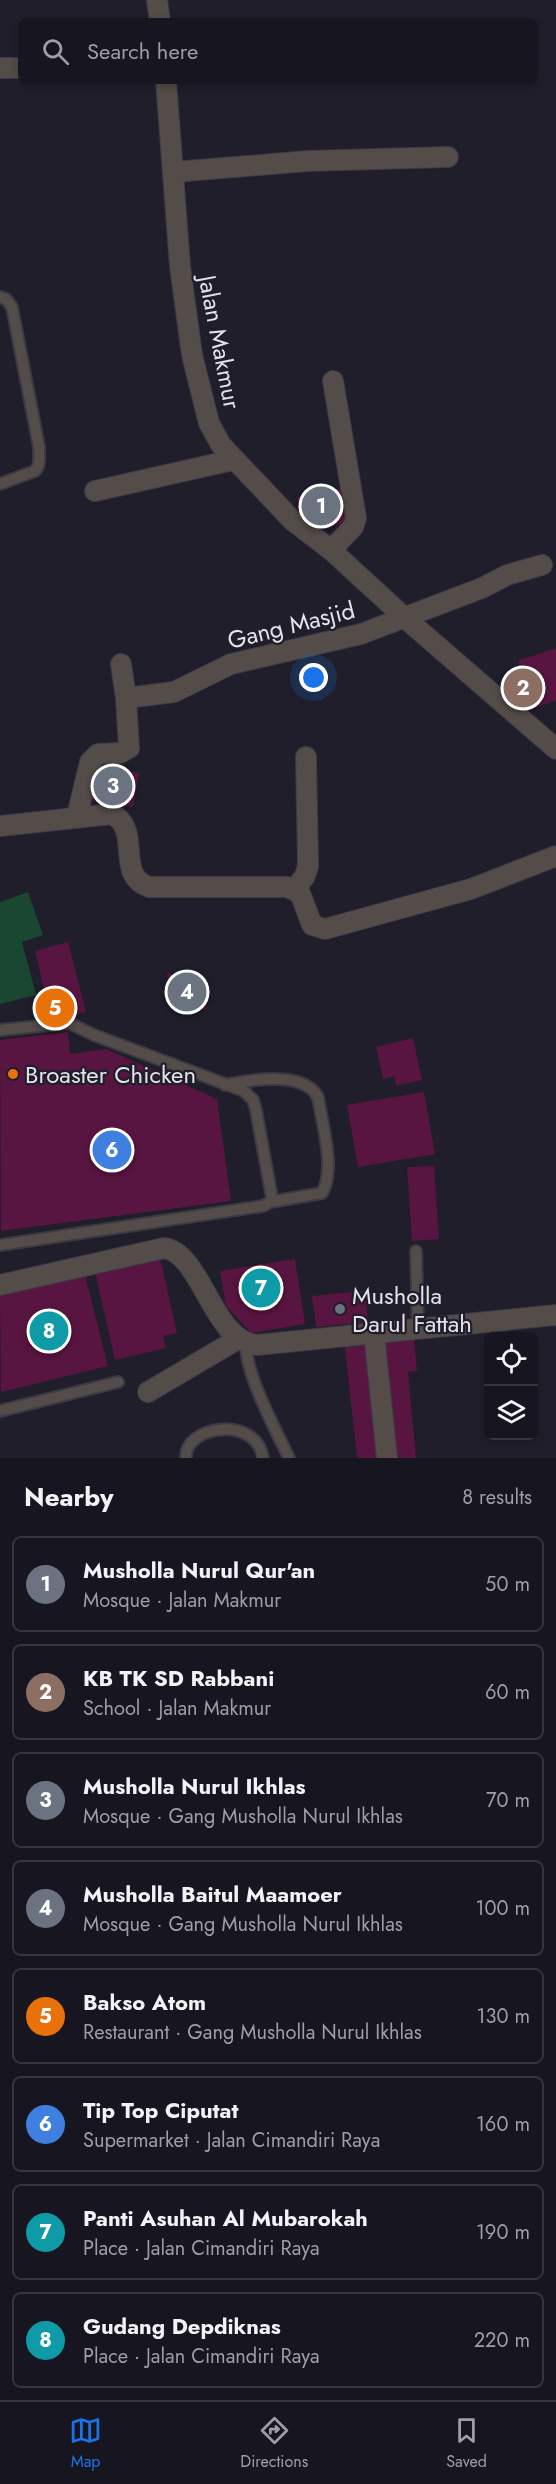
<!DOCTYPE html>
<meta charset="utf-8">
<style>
:root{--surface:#171620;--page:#24232d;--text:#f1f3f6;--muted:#9e9fa5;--line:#36353e;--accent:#1a73e8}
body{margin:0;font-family:Jost,sans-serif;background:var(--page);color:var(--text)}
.controls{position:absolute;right:18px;bottom:18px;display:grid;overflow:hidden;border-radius:9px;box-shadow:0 3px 9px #0003}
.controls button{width:54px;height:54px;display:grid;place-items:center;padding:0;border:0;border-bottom:2px solid var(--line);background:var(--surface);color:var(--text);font:30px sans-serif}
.you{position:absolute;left:314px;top:678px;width:21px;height:21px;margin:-15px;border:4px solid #fff;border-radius:50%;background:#1a73e8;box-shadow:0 0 0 9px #1a73e833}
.badge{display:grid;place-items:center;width:39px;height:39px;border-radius:50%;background:var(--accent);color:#fff;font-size:20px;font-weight:700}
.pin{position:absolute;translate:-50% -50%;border:3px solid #fff;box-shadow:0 2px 6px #0006}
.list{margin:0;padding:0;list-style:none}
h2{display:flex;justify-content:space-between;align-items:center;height:78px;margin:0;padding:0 24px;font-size:26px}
h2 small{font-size:20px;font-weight:400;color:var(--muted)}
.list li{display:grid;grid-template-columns:39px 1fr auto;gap:18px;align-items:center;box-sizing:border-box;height:96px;margin:0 12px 12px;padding:0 12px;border:2px solid var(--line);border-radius:9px}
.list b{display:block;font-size:22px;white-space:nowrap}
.list p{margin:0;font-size:20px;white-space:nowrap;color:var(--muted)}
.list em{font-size:20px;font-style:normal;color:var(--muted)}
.icon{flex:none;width:33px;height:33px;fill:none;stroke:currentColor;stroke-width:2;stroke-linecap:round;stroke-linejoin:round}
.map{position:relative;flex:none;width:556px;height:1458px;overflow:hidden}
.search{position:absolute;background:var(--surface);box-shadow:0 3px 9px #0003;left:18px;right:18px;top:18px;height:66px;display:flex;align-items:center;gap:15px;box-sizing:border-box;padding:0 21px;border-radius:9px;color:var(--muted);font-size:22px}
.sheet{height:942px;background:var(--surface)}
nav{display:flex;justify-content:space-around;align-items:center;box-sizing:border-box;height:84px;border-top:2px solid var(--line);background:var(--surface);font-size:16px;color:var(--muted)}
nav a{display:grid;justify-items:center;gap:3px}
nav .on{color:var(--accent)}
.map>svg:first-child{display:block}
</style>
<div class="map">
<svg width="556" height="1458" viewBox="0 0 556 1458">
<rect width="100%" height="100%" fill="#1f1e2a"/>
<path fill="#194732" d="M28,892L43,935L22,942L36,995L0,1004V902Z"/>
<g fill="#591541">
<path d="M341,488L347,523L316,529L300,515L297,497Z"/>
<path d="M556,648V700L535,708L518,661Z"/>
<path d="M92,766L139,773L133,807L86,800Z"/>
<path d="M68,942L86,1012L68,1016L66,1009L50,1013L35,951Z"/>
<path d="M167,973L203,982L207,1010L171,1002Z"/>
<path d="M68,1032L70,1054L106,1049L217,1099L231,1201L1,1231L0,1040Z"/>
<path d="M413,1038L422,1080L396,1086L394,1076L383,1079L376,1047Z"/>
<path d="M424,1092L435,1154L358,1167L347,1105Z"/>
<path d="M434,1166L439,1239L412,1241L407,1167Z"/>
<path d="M159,1253L177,1333L163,1336L166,1348L115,1360L94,1267Z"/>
<path d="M295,1259L305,1324L251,1333L226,1306L220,1271Z"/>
<path d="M85,1275L108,1366L1,1392L0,1296Z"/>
<path d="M365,1291L368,1322L316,1327L312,1296Z"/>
<path d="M414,1340L417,1371L408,1372L416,1458H393L381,1343Z"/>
<path d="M368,1345L382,1458H357L345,1347Z"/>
</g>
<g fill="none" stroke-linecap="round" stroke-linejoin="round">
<g stroke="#3b3a45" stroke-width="14">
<g id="service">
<path d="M0,297L6,299L12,307L39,447C39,456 41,465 35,471L0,484"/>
<path d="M0,1030L69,1023L94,1035L244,1091L253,1100L256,1110L272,1198L270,1202"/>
<path d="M0,1245L263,1206L270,1202L322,1193C336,1169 322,1124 318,1097C303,1070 250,1080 225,1085"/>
<path d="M416,1251L418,1328"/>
<path d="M246,1344C246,1376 275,1428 289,1458"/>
<path d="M0,1411L118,1382"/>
<path d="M186,1458C184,1425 257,1415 263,1458"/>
</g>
</g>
<g stroke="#3b3a45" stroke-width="22">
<g id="minor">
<path d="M157,0L160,21"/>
<path d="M0,68H21"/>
<path d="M166,81L180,266L192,355L209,423L221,445L292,520L331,550L405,618L556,749"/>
<path d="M174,172L308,161L448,157"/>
<path d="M95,491L233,460"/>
<path d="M331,550L353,527L356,518L333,381"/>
<path d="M121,664L126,698"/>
<path d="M77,816L90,762L98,754L120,753L129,748L126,698L174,692L231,664L361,634L482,588L507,575L542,565"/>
<path d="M0,826L112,814C143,830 114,875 149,887H287L300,893L312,925L325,929L471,889L556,856"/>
<path d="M295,889L305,876L308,866L306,757"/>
<path d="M0,1285L164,1248C202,1253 212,1341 257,1345L556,1315"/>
<path d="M374,1333L387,1458"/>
<path d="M148,1392L238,1339"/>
</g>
</g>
<use href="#service" stroke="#534c49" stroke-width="10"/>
<use href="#minor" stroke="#534c49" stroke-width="20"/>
</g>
<circle fill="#e8710a" stroke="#1f1e2a" stroke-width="2" cx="13" cy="1074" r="6"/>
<circle fill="#6b7280" stroke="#1f1e2a" stroke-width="2" cx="340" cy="1309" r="6"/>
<g text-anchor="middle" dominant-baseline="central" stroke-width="4.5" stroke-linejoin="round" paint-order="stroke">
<g font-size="24" fill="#e4e3ec" stroke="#1f1e2a">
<text transform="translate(220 342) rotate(79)">Jalan Makmur</text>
<text transform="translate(291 625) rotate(-14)">Gang Masjid</text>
</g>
<g font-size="24" fill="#e4e3ec" stroke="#1f1e2a" text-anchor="start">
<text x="25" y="1074">Broaster Chicken</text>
<text x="352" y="1295">Musholla<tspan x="352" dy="28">Darul Fattah</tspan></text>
</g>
</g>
</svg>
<div class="controls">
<button><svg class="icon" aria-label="locate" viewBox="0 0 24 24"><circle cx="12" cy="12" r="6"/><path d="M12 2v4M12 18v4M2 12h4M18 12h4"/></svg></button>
<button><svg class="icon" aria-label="layers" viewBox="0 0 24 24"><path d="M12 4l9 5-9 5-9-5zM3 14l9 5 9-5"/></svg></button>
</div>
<div class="you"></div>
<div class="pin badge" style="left:321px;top:506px;background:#6b7280">1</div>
<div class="pin badge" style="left:523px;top:688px;background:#8d6e63">2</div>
<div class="pin badge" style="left:113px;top:786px;background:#6b7280">3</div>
<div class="pin badge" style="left:187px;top:992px;background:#6b7280">4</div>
<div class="pin badge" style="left:55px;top:1008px;background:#e8710a">5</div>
<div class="pin badge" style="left:112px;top:1150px;background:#3f7fe0">6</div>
<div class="pin badge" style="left:261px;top:1288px;background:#0f9aa8">7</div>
<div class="pin badge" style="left:49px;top:1331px;background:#0f9aa8">8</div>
<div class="search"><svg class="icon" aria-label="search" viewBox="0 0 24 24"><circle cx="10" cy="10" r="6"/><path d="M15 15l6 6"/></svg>Search here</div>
</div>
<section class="sheet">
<h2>Nearby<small>8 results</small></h2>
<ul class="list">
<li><span class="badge" style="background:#6b7280">1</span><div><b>Musholla Nurul Qur'an</b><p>Mosque · Jalan Makmur</p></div><em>50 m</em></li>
<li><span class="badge" style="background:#8d6e63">2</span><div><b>KB TK SD Rabbani</b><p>School · Jalan Makmur</p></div><em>60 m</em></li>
<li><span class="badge" style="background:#6b7280">3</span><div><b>Musholla Nurul Ikhlas</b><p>Mosque · Gang Musholla Nurul Ikhlas</p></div><em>70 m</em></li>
<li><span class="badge" style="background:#6b7280">4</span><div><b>Musholla Baitul Maamoer</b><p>Mosque · Gang Musholla Nurul Ikhlas</p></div><em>100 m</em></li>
<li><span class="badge" style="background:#e8710a">5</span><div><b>Bakso Atom</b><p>Restaurant · Gang Musholla Nurul Ikhlas</p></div><em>130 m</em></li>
<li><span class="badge" style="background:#3f7fe0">6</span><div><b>Tip Top Ciputat</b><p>Supermarket · Jalan Cimandiri Raya</p></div><em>160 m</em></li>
<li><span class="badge" style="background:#0f9aa8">7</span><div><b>Panti Asuhan Al Mubarokah</b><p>Place · Jalan Cimandiri Raya</p></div><em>190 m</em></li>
<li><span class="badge" style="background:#0f9aa8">8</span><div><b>Gudang Depdiknas</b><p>Place · Jalan Cimandiri Raya</p></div><em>220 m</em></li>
</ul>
</section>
<nav>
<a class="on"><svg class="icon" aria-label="map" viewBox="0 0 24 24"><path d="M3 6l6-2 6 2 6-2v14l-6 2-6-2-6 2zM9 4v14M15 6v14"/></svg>Map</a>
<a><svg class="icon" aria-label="directions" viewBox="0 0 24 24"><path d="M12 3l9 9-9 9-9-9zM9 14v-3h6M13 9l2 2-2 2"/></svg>Directions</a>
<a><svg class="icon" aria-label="saved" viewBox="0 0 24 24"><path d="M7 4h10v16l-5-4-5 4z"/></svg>Saved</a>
</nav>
